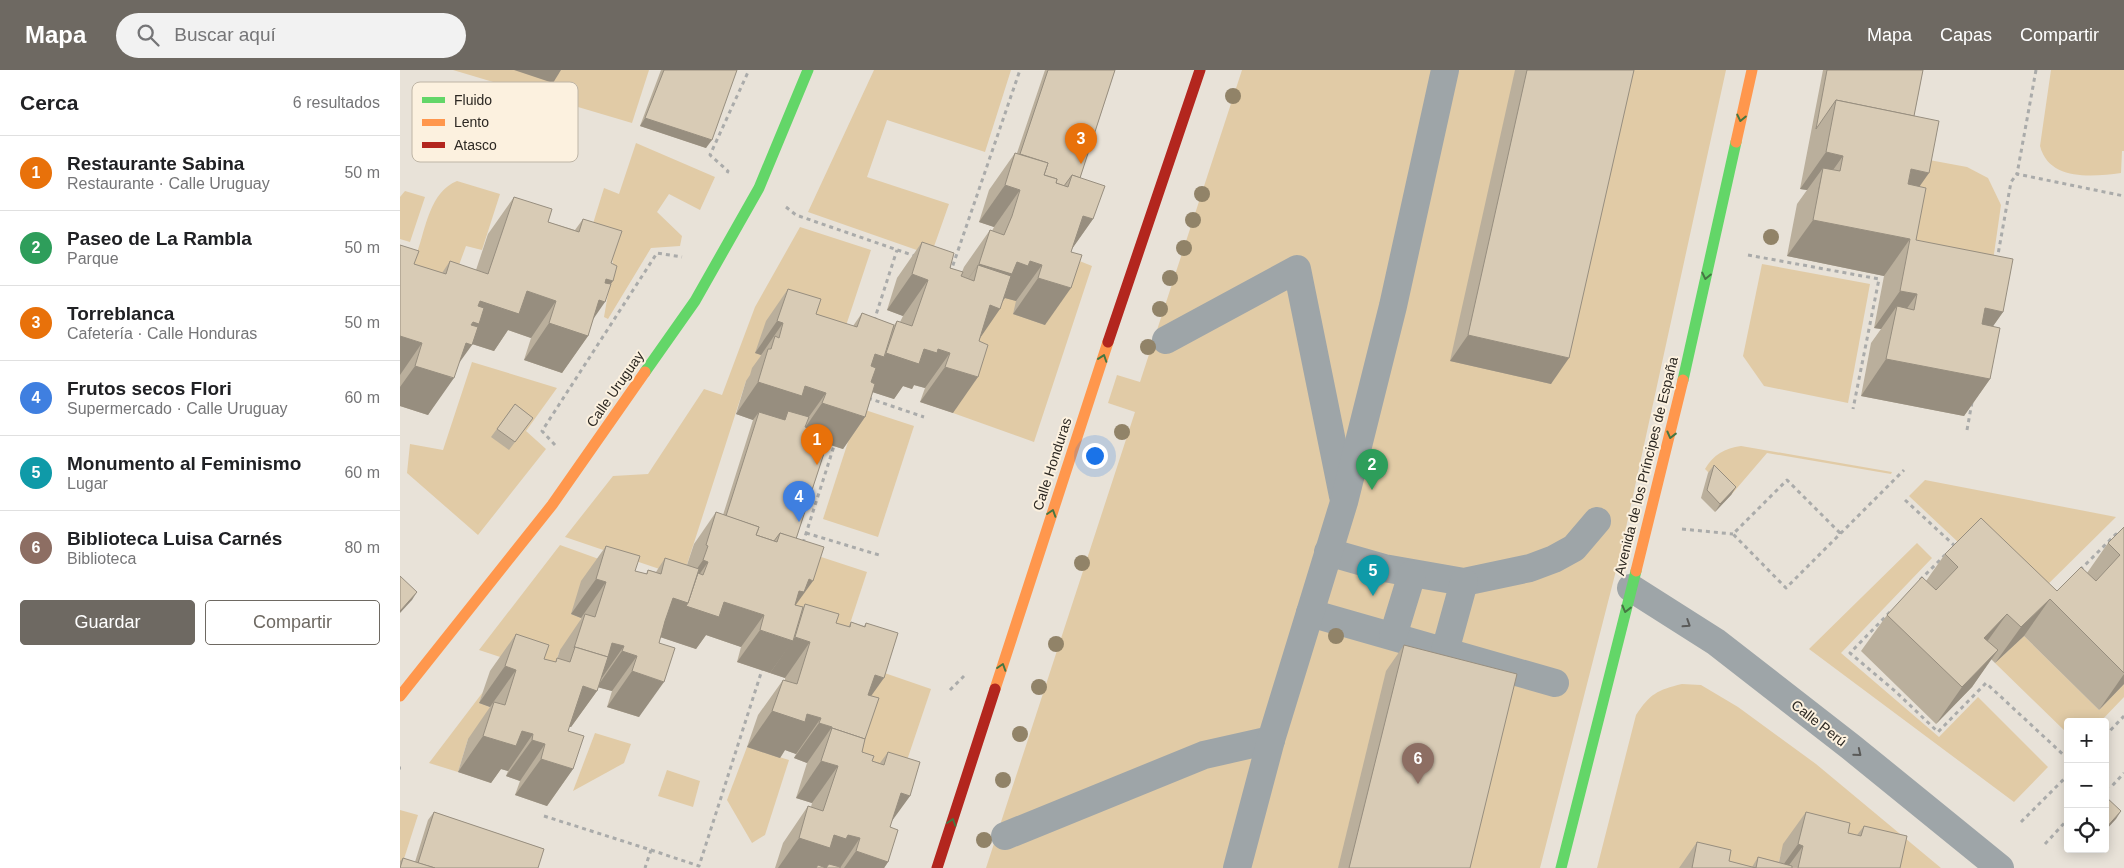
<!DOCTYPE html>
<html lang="es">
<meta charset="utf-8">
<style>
:root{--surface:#fff;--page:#f2f2f2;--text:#202124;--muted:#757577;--line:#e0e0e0;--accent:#6e6962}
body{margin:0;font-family:Arial,sans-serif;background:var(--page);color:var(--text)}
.controls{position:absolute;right:15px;bottom:15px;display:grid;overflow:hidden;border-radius:5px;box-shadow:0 2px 12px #0003}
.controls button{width:45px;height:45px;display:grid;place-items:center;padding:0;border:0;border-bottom:1px solid var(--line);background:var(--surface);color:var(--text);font:25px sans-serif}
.you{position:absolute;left:694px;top:385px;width:18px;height:18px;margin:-12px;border:4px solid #fff;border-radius:50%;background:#1a73e8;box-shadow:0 0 0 8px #1a73e833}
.badge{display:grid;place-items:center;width:32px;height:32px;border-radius:50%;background:var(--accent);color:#fff;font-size:16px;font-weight:700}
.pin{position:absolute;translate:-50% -41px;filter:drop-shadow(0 1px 2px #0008)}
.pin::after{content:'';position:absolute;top:26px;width:18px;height:15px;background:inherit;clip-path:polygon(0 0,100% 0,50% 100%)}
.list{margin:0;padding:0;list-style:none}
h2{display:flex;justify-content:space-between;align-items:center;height:65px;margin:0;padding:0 20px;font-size:21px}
h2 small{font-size:16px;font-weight:400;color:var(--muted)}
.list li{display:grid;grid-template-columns:32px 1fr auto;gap:15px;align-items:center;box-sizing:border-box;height:75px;padding:0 20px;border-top:1px solid var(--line)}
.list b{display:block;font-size:19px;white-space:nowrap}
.list p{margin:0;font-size:16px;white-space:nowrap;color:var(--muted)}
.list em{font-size:16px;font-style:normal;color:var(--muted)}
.actions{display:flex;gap:10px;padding:15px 20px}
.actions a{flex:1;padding:11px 0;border:1px solid var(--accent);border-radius:5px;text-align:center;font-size:18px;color:var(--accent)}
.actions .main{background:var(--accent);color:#fff}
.icon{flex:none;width:28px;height:28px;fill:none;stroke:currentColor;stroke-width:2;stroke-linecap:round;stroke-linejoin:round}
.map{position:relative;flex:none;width:1724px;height:798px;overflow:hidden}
header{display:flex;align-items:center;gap:30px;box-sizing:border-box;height:70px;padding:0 25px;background:var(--accent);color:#fff}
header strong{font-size:24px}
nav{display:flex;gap:28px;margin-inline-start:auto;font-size:18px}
.search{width:350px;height:45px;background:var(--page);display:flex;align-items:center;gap:12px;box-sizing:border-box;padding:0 18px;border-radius:28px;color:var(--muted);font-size:19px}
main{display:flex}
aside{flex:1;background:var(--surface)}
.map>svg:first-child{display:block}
</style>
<header>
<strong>Mapa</strong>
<div class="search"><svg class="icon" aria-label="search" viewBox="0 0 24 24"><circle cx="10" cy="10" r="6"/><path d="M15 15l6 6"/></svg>Buscar aquí</div>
<nav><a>Mapa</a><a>Capas</a><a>Compartir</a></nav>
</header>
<main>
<aside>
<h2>Cerca<small>6 resultados</small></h2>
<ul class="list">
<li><span class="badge" style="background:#e8710a">1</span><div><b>Restaurante Sabina</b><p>Restaurante · Calle Uruguay</p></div><em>50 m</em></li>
<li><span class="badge" style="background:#2e9e5b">2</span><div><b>Paseo de La Rambla</b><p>Parque</p></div><em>50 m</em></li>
<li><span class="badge" style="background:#e8710a">3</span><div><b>Torreblanca</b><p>Cafetería · Calle Honduras</p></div><em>50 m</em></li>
<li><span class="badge" style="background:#3f7fe0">4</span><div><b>Frutos secos Flori</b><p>Supermercado · Calle Uruguay</p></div><em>60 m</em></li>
<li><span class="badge" style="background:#0f9aa8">5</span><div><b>Monumento al Feminismo</b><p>Lugar</p></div><em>60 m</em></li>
<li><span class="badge" style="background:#8d6e63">6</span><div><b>Biblioteca Luisa Carnés</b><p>Biblioteca</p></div><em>80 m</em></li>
</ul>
<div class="actions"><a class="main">Guardar</a><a>Compartir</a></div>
</aside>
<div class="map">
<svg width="1724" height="798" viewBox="0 0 1724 798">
<rect width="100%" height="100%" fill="#e8e2d8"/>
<g fill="#e1cba6">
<path d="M53,0H249L232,53Z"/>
<path d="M474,0H611L585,82L487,50L467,107L549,134L531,185L408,142Z"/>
<path d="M842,0H1326L1220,485L1140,798H586L735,342L708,333L717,305L740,312Z"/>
<path d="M1651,0H1724V81H1722L1721,103C1692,107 1649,111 1640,76Z"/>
<path d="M236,73L315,107L300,140L269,124L257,142L282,166L280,176L251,178L208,249L204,247L213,195L212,188L187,173L204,118L219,124Z"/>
<path d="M1513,87L1567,97L1588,108L1601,135L1588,226L1490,207Z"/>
<path d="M57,111L100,124L82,180L66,176L59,195L28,224L0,178L17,183C26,157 30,122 57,111Z"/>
<path d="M5,121L25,127L10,172L0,169V127Z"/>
<path d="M400,157L471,180L435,289L361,285L356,300L348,311H346L283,507L165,467L213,406L248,404L304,319L322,325L355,237Z"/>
<path d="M667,186L692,196L634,372L553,343L563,311L554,307L604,228Z"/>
<path d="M1362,194L1470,214L1448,333L1364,316L1343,286Z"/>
<path d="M72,292L157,318L126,361L146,379L78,465L7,403L10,374L43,380Z"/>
<path d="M459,338L514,356L478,467L423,449Z"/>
<path d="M1341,376L1492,402L1491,404L1367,383L1331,425L1305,399C1313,385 1325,378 1341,376Z"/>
<path d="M1525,410L1716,447L1626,536L1509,426Z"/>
<path d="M1517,473L1532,488L1441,583L1539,667L1578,627L1648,697L1614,732L1409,579Z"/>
<path d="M160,475L279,518L171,544L181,548L170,583L160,580L152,604L79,580Z"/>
<path d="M409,483L467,502L443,575L386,557Z"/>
<path d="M1624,566L1699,640L1724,614V627L1700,652H1668V664L1595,593Z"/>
<path d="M473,599L531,619L494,729L440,706Z"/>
<path d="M1282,614L1301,615L1338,637L1416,694L1541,798H1483L1384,774L1377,798H1197L1236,645C1250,624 1257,620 1282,614Z"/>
<path d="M83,622L79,633L90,637L79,672L68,669L58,702L29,693Z"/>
<path d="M195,663L231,674L224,693L173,721Z"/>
<path d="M347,677L389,690L365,765L352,773L327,730Z"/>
<path d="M267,700L300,711L293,737L258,726Z"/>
<path d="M0,740L18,745L2,795L0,794Z"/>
</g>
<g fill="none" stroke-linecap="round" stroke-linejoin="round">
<g stroke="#aaabaa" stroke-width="3" stroke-dasharray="4 4" stroke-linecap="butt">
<path d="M1636,0L1617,104L1724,126"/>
<path d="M327,103L328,101L310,85L349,0"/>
<path d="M386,137L396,145L515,186"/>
<path d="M1348,185L1479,209L1453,339"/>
<path d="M1597,190L1611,112L1617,104"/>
<path d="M547,196L552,198L620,0"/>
<path d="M474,251L497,180"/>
<path d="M468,328L524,347"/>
<path d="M1567,360L1572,332"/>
<path d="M155,375L142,361L257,183L282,187"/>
<path d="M1505,430L1556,477"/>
<path d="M1282,459L1333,464"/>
<path d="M406,463L479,485"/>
<path d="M1440,463L1387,410L1333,464L1386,518L1504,400"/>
<path d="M403,473L434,376"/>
<path d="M1680,500L1716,464L1724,472"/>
<path d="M1520,510L1546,484"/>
<path d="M1490,542L1450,583L1495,621L1538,662L1586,613L1668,689"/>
<path d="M550,620L564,606"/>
<path d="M1705,666L1724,646"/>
<path d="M0,698H1"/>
<path d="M1705,717L1712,716L1724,703"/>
<path d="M144,746L251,780L245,798"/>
<path d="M1621,752L1668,705"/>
<path d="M1645,774L1668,749"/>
<path d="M251,780L299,796L362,600"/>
</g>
<g stroke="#9ea5a8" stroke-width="28">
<path d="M766,270L897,199L943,426"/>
<path d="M928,482L984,498L1064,512L1130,498L1154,489L1174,478L1197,451"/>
<path d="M1231,518L1316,572L1451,677L1600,798"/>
<path d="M910,543L1155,613"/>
<path d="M993,566L1012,504"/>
<path d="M1045,581L1064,512"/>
<path d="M605,766L804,685L871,670"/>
<path d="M837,798L871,670L944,432L993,236L1045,0"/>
</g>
<g stroke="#63d668" stroke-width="11">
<path d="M245,302L295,231L359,118L408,0"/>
<path d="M1283,310L1336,72"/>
<path d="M1161,798L1236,501"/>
</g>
<g stroke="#ff974d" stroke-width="11">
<path d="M1336,72L1352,0"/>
<path d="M1236,501L1283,310"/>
<path d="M595,619L708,272"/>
<path d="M0,626L152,435L245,302"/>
</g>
<g stroke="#b3261e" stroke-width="11">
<path d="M708,272L800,0"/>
<path d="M537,798L595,619"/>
</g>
</g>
<g fill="#918368">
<circle cx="833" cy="26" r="8"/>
<circle cx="802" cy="124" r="8"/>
<circle cx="793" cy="150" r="8"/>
<circle cx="1371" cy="167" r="8"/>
<circle cx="784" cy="178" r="8"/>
<circle cx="770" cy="208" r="8"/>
<circle cx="760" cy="239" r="8"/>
<circle cx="748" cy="277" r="8"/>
<circle cx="722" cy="362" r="8"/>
<circle cx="682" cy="493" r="8"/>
<circle cx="936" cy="566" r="8"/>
<circle cx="656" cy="574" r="8"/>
<circle cx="639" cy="617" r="8"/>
<circle cx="620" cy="664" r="8"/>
<circle cx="603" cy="710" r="8"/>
<circle cx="584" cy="770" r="8"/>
</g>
<g fill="#baaf9c">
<path d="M261,0H337L306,78L240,56Z"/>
<path d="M645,0H715L680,108L693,149L671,180L645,255L613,244L616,231L605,228L579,269L553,343L520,332L525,318L514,315L512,319L503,316L494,329L473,322L465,347L443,379L427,374L396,469V535L403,537L405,534L436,553L448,557L451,552L464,556L466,553L471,626L465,669L462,682L472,691L480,693L488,682L510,726L491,751L490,757L488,792L484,798H375L383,773L408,736L411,737L412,733L396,728L407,693L394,688L396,684L385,680L380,688L347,677L358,645L383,610H385V608L337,592L341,577L306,565L296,579L260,567L239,647L207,637L212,621L198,617L197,621L171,657H169L168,661L173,699L147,736L115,725L120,711L106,706L108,701L101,699L91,713L58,702L68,669L90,637L79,633L90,601L116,564L144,589L155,592L157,589L160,580L181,549V548L171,544L181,511L206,476L235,501L246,504L248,500L256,502L265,488L287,495L294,474L316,442L323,445L353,350L336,344L346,311L350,305L352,298L360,287L361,285L355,283L366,251L388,219L416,244L453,256L462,243L494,255L497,251L500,252L503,246L487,240L497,208L522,172L550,198L562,202L564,197L590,160L592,161L594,157L579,152L589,120L615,83H617Z"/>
<path d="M1115,0H1234L1151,314L1050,291Z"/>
<path d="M1423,0H1523L1514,46L1519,117L1516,170L1603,242L1593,256L1590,309L1564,346L1461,326L1471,273L1481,259L1474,258L1484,206L1387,186L1397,134L1407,120L1400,119Z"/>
<path d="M114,127L148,152L175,160L183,149L211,193L210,214L193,249L188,266L162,303L124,290L131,268L108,260L94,281L72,274L59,292L28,345L0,336V175L14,194L42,203L50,191L76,200L88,164Z"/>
<path d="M115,334L133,348L109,380L91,367Z"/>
<path d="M1314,395L1336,417L1331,425L1315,442L1301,428L1308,403Z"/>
<path d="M1724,457V614L1699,640L1624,566L1595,593L1591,589L1572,617L1536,654L1461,581L1487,545L1526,511L1545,484L1657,521L1687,503L1708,473Z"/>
<path d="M1004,575L1070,798H938L986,601Z"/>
<path d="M34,742L144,779L0,798V791L3,788L15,792L28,750Z"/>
<path d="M1406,742L1448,763L1457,765L1464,756L1500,798H1279L1297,772L1329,791L1352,797L1358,787L1379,792L1383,774Z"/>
</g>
<g fill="#978e7f">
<path d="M114,0H161L153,13Z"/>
<path d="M245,48L312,70L306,78L240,56Z"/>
<path d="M1426,82L1443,86L1418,121L1423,98L1407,120L1400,119Z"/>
<path d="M1511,99L1529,103L1503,140Z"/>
<path d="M605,115L620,120L594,157L579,152Z"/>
<path d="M683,146L693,149L667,186Z"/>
<path d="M1413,150L1510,169L1484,206L1387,186Z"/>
<path d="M630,191L642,195L616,231L605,228L602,232L600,239L576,274L574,211L578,195L553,230L579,194Z"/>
<path d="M512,204L528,210L503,246L487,240Z"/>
<path d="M638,208L671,218L645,255L613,244Z"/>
<path d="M206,209L213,211L187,248Z"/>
<path d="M127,221L156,231L131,268L108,260L94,281L66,272L80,231Z"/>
<path d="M1500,221L1517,224L1492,260L1497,236L1481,259L1474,258Z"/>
<path d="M199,230L205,232L183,264L188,266L162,303L124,290L149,253Z"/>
<path d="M1585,238L1603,242L1577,279Z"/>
<path d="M377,251L383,253L361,285L355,283Z"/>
<path d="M1068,265L1169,288L1151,314L1050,291Z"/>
<path d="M0,266L22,273L0,305Z"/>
<path d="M66,273L72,275L49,307L54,308L28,345L0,336V317L15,296Z"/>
<path d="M524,279H538L550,283L525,318L514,315L512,319L503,316L494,329L453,316L475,284L484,287L486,283Z"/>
<path d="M1486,289L1590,309L1564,346L1461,326Z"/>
<path d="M545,297L578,307L553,343L520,332Z"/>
<path d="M358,312L405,316L426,323L403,355L379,358L359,342L353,350L336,344Z"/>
<path d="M422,333L465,347L443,379L400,365Z"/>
<path d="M1336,417L1331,425L1315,442L1320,434Z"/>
<path d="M303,490L308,492L294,512L281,522Z"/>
<path d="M196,509L206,512L181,548L171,544Z"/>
<path d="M409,509L413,511L382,554L399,521Z"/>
<path d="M17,522L12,530L0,543V541Z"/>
<path d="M273,528L324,532L364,545L341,577L306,565L296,579L248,563Z"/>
<path d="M1650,529L1624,566L1595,593L1621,557Z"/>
<path d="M1607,544L1581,580L1584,568Z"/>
<path d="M360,560L393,571L370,603L337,592Z"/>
<path d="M395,567L410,572L385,608L370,603Z"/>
<path d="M212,573L224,576L199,612L197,621L171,657L157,653Z"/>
<path d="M1598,580L1572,617L1536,654L1562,617Z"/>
<path d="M222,581L237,586L212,621L197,617Z"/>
<path d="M105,596L116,600L90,637L79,633Z"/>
<path d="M232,601L264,612L239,647L207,637Z"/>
<path d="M1724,604V614L1699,640Z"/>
<path d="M475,605L484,608L459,643Z"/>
<path d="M372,641L407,644L421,648L396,684L385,680L380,688L347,677Z"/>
<path d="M419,653L432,657L407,693L394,688Z"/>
<path d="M122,661L133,664L108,701L101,699L91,713L58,702L83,666Z"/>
<path d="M132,670L145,674L120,711L106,706Z"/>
<path d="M141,689L173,699L147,736L115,725Z"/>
<path d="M421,691L438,696L412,733L396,728Z"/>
<path d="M501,723L510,726L484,762Z"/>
<path d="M1721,741L1716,749L1705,761V759Z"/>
<path d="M434,765H448L460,768L440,798H378L399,768Z"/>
<path d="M1398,774L1403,776L1387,798H1381Z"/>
<path d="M456,781L488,792L484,798H444Z"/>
</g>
<g fill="#d8cbb5" stroke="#978e7f">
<path d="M264,0H337L312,70L245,48Z"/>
<path d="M648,0H715L680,108L672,105L664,116L656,113L657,109L644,105L648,93L620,84Z"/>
<path d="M1127,0H1234L1169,288L1068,265Z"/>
<path d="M1427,0H1523L1514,46L1436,30L1416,59Z"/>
<path d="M1436,30L1539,51L1529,103L1511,99L1508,114L1526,118L1516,170L1613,189L1603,242L1585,238L1582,254L1600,258L1590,309L1486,289L1497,236L1514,240L1517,224L1500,221L1510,169L1413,150L1423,98L1440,101L1443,86L1426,82Z"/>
<path d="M615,83L648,93L644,105L657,109L656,113L668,117L672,105L705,116L693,149L683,146L671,182L682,185L671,218L638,208L642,195L630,191L628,196L617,192L612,204L579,194L590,160L604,165L612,146L620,120L605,115Z"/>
<path d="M114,127L152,139L148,152L179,162L183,149L222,161L211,193L217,196L213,211L206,209L205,213L211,214L205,232L199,230L188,266L149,253L156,231L127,221L119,244L80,231L78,236L84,238L79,254L73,252L71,255L78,257L72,275L66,273L54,308L15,296L22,273L0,266V175L19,181L14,194L46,204L50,191L88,204Z"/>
<path d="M522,172L554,183L550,198L563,202L561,206L574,211L578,195L611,206L600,239L590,235L579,271L588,275L578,307L545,297L550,283L538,279L537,283L524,279L519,294L486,283L497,251L512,256L528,210L512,204Z"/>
<path d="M388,219L421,229L416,244L457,257L462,243L494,255L484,287L475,284L471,296L476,298L471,312L475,314L465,347L422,333L426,323L405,316L402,326L358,312L368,279H371L375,266L379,268L383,253L377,251Z"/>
<path d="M115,334L133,348L115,372L97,359Z"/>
<path d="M388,341L409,347L405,357L430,365L396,469L380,463L374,471L356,465L359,457L326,446L359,342L385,350Z"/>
<path d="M1314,395L1336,417L1320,434L1307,420Z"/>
<path d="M316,442L359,457L356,465L377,472L380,463L424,477L413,511L409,509L404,522L399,521L395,535L403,537L393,571L360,560L364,545L324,532L319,547L286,536L288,533L298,503L303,505L308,492L303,490L308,476L306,475Z"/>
<path d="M1581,448L1657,521L1681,497L1696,511L1720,485L1708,473L1724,457V603L1650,529L1621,557L1607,544L1584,568L1598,580L1562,617L1487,545L1522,507L1536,520L1558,497L1545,484Z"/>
<path d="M206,476L240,486L235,501L247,504L248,500L261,504L265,488L299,499L288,533L273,528L265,551L259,573L275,578L264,612L232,601L237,586L222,581L224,576L212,573L208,587L175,577L174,578L185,544L195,547L206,512L196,509Z"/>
<path d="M0,506L17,522L0,541Z"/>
<path d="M405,534L439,544L436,553L450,557L451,552L465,557L466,553L498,563L484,608L475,605L468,625L479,628L465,669L432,658L431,659L432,657L419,653L421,648L407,644L405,652L372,641L383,610L397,614L410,572L395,567Z"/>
<path d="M116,564L149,575L144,589L156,592L157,588L170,592L175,577L208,587L197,621L183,616L168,661L184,666L173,699L141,689L145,674L132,670L133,664L122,661L116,676L83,666L94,632L105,635L116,600L105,596Z"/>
<path d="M1004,575L1117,604L1070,798H949Z"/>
<path d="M432,658L465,669L462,682L474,686L472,691L484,695L488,682L520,692L510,726L501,723L490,757L498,760L488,792L456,781L460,768L448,765L446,769L434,765L430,778L399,768L408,736L423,741L438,696L421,691Z"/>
<path d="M1705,726L1721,741L1705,759Z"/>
<path d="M34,742L144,779L138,798H35L18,793Z"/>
<path d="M1406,742L1450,753L1448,763L1461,766L1464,756L1507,766L1500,798H1398L1403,776L1398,774Z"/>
<path d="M1297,772L1331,780L1329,791L1356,798L1358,787L1392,796V798H1292Z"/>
<path d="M3,788L35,798H0Z"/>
<path d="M429,794L440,797V798H426Z"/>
<path d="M418,795L426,798H416Z"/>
</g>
<defs><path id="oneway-chevron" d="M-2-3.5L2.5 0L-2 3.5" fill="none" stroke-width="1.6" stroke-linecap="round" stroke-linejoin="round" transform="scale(1.25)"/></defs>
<g stroke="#457642">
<use href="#oneway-chevron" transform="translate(1341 48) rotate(102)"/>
<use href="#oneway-chevron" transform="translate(1306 206) rotate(102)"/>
<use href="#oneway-chevron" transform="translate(703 288) rotate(-71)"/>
<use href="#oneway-chevron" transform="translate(1271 365) rotate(104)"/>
<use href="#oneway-chevron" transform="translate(652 443) rotate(-72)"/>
<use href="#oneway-chevron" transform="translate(1226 539) rotate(104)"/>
<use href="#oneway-chevron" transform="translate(602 597) rotate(-72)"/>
<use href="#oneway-chevron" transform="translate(552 752) rotate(-72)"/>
</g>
<g stroke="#5a5a58">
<use href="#oneway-chevron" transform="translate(1287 554) rotate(33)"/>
<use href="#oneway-chevron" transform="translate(1458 683) rotate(39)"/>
</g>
<g text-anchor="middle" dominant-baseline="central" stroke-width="4" stroke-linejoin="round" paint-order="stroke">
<g font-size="14" fill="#2c2822" stroke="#fcf1df">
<text transform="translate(215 319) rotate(-55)">Calle Uruguay</text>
<text transform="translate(652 394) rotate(-72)">Calle Honduras</text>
<text transform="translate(1246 396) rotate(-76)">Avenida de los Príncipes de España</text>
<text transform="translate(1419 653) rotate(38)">Calle Perú</text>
</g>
</g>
<rect x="12" y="12" width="166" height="80" rx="8" fill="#fcf1df" stroke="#beb5a6" stroke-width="1"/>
<rect x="22" y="27" width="23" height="6" fill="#63d668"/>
<rect x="22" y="49" width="23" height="7" fill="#ff974d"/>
<rect x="22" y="72" width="23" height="6" fill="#b3261e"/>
<g font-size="14" fill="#2c2822">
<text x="54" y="35">Fluido</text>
<text x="54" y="57">Lento</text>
<text x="54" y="80">Atasco</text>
</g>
</svg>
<div class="controls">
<button>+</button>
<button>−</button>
<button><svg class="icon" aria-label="locate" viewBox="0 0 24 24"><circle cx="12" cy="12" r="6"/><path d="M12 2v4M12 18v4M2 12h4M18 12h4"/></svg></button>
</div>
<div class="you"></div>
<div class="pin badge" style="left:417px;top:395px;background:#e8710a">1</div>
<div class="pin badge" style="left:972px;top:420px;background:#2e9e5b">2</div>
<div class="pin badge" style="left:681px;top:94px;background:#e8710a">3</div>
<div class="pin badge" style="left:399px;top:452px;background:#3f7fe0">4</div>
<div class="pin badge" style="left:973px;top:526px;background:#0f9aa8">5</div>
<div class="pin badge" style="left:1018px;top:714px;background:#8d6e63">6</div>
</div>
</main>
